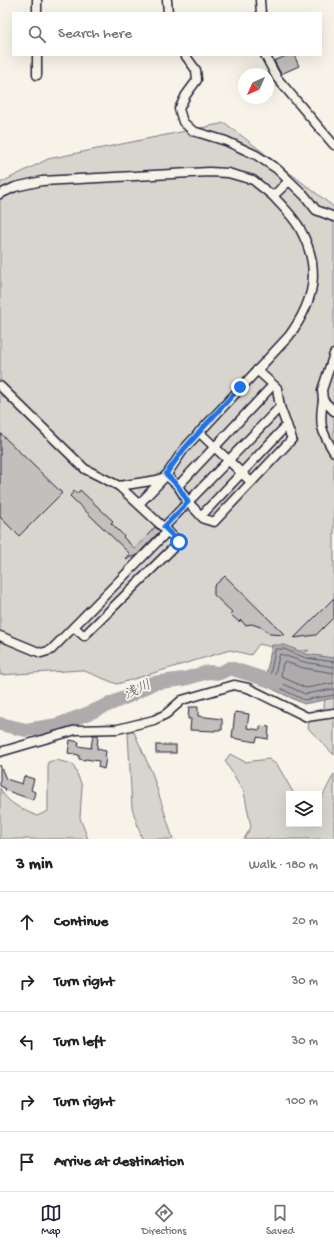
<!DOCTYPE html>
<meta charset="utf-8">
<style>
:root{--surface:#fff;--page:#f2f2f2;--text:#222;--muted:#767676;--line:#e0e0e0;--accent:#22223b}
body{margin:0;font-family:"Gochi Hand","Klee One",sans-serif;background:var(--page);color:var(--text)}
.controls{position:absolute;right:12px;bottom:12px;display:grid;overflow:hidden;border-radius:0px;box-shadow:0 4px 16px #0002}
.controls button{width:36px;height:36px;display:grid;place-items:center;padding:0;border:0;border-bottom:1px solid var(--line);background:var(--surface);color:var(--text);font:20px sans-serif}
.compass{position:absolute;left:238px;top:68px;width:36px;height:36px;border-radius:50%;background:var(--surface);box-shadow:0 4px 16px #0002;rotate:225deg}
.stop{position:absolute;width:12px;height:12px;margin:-9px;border:3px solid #1a73e8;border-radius:50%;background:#fff}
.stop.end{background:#1a73e8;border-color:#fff;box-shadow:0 1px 4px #0008}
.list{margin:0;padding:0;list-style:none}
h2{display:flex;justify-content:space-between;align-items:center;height:52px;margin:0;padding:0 16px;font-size:17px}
h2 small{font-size:13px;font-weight:400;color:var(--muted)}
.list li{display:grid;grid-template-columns:26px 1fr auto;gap:12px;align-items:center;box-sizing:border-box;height:60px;padding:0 16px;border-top:1px solid var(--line)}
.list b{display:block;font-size:15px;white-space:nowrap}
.list em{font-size:13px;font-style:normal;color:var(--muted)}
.icon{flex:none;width:22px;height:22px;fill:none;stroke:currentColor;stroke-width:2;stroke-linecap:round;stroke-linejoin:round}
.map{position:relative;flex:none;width:334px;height:839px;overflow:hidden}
.search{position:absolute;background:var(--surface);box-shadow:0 4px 16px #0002;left:12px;right:12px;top:12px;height:44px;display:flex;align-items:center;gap:10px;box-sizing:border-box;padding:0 14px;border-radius:0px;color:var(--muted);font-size:15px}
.sheet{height:352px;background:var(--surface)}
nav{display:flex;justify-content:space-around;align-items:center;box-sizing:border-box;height:56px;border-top:1px solid var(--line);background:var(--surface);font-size:11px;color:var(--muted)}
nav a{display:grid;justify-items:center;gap:2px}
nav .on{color:var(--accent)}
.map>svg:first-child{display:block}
</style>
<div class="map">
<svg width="334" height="839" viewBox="0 0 334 839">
<rect width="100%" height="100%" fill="#f7f3e8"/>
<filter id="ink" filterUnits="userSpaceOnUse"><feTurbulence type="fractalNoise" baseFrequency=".025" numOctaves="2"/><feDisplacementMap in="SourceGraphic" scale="8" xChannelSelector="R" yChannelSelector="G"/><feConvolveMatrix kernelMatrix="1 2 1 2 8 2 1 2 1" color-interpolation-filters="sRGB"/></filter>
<g filter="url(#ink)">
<g fill="#d8d5cf" stroke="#7d7c85">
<path d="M225,123L334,207V673L285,664L309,650L293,652L259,644L251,655L230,650L117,684L82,670L0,675V183L48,159Z"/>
<path d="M334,688V755L308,728L309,722L324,708L325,693Z"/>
<path d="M134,732L152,773L173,839H142L132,808L128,733Z"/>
<path d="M230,754L245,762L269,759L278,766L294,794H289V824H319V803L334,774V839H244L251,827L244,792L225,761Z"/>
<path d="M56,760L73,764L82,786L80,818L88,839H0V788C6,803 24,810 37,816L48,811V762Z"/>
</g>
<path fill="#aeabad" stroke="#76747f" d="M272,645H285L306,654L334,658V698L304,704L264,685Z"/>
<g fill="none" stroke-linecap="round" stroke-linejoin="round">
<g stroke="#5a5969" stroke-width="1">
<path d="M334,662L306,658L284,649H276L275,650L269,682L270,683L304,700L334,695"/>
<path d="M334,667L304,662L280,654L279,656L274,679L275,680L305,694L334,689"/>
<path d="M334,673L304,668L285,662L283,663L281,675L282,677L306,688L334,683"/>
</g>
<path stroke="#aeabad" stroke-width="14" d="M0,724L26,730L57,725L89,713L131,695L153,683L184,679L208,672L220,673L230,668L277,683"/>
</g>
<g fill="#c2bfbd" stroke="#22223b">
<path d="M288,55H294L299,66L281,74L274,61Z"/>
<path d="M0,433L62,493L19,536L0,517Z"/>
<path d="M80,490L113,521L111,523L124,536L123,537L135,549L155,527L160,531L137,555L126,559L130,554L70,496L74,491L77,494Z"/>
<path d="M225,576L285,635L270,634L263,628L252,624L245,625L241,620L239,622L230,614L232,612L214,595V586Z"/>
<path d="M334,598V617L316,635L294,638Z"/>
<path d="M189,707H198V716L222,719V730H215V731L190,730L191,719H188Z"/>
<path d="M235,712L249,714L247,728L260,730V726L269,727L268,739L257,737L256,742L232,738Z"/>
<path d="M93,735H98L97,749L106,751L105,758H106L104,769L98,767L99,761L85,759V760L79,759V755L68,753L70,740L79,742L78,746L91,748Z"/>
<rect x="156" y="745" width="20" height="8"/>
<path d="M0,765L6,779L22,784L24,776L34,779L31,790L35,792L33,800L5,790V788L0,786Z"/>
</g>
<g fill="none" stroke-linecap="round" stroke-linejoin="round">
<g stroke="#22223b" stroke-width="11">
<g id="minor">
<path d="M37,0V13"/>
<path d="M167,0L168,13"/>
<path d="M260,0L261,13"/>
<path d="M37,55V75"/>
<path d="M185,55L196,70L197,80L186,95L179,109L183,122L193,131L226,141L256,155L277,169L305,196L316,210L334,217"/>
<path d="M265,55L277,78L334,145"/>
<path d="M0,194L15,187L42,181L209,172L228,173L253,180L273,196L289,181"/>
<path d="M334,354L322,390L323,400L334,411"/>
<path d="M0,386L85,469L119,486"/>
<path d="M323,400C319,425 321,431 334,452"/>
<path d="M199,432L251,482"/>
<path d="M166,475L178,486L188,502L204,519L214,522L292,439L280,407"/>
<path d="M178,486L273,385"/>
<path d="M139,504L165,477"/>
<path d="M201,516L287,425"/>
<path d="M164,527L280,407L277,388L257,370"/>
<path d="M74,627L84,636L179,542L119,486L157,480L165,477L184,449L289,336C315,300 322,268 299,227C292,215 282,206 273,196"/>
<path d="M0,636L41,653L51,650L168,531"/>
<path d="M0,752L76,730L118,729L154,720L166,714L182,700L234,685L248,688L307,717L334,713"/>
</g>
</g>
<use href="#minor" stroke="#f7f3e8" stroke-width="8"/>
</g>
</g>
<g fill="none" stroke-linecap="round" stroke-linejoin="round" filter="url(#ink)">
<path stroke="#1a73e8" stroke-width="5" d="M179,542L164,527L188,502L178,486L166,474L184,449L240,387"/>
</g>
<g text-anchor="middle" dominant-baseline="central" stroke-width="4" stroke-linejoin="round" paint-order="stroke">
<g font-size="14" font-style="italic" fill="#535263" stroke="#f7f3e8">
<text transform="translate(138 691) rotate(-25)">浅川</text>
</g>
</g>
</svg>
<div class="controls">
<button><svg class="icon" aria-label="layers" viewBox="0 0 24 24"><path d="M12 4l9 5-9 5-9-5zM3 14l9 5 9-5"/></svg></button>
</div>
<svg class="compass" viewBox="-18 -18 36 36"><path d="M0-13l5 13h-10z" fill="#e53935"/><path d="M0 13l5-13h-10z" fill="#767676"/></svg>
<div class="stop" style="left:179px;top:542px"></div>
<div class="stop end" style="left:240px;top:387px"></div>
<div class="search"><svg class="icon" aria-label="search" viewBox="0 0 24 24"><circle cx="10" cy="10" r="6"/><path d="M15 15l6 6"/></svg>Search here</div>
</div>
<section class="sheet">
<h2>3 min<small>Walk · 180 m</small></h2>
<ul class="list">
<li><svg class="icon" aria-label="ahead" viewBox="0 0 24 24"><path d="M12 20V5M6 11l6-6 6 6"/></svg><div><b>Continue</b></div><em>20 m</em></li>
<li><svg class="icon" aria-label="right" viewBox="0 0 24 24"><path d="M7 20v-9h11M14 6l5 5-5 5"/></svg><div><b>Turn right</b></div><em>30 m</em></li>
<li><svg class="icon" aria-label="left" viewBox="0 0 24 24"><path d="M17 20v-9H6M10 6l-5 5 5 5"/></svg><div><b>Turn left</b></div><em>30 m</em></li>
<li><svg class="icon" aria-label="right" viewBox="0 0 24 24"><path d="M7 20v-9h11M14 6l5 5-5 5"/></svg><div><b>Turn right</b></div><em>100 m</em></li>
<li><svg class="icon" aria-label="arrive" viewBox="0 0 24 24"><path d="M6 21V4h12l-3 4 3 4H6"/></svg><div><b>Arrive at destination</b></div></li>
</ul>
</section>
<nav>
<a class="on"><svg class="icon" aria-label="map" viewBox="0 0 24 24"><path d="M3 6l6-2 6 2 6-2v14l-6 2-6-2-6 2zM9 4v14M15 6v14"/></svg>Map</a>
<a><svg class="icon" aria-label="directions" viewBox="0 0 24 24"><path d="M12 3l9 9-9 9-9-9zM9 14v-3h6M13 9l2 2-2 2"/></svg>Directions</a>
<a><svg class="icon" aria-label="saved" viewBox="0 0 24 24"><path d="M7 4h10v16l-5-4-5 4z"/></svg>Saved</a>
</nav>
